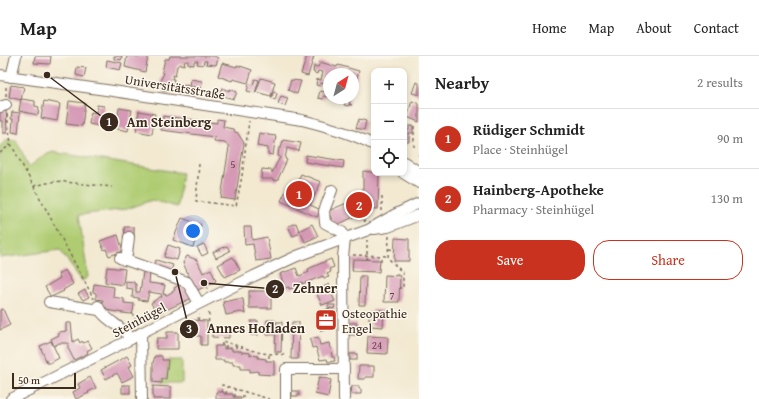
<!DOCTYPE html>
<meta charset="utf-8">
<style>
:root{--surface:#fff;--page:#f6f6f6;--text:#222;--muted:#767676;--line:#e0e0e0;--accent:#c8321e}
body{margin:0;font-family:"Gentium Book Plus",serif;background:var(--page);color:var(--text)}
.controls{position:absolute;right:12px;top:12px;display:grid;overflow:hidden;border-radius:8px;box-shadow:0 2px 6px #0003}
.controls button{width:36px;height:36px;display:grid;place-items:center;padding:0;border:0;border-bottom:1px solid var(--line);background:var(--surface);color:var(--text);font:20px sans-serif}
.compass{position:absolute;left:323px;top:12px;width:36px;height:36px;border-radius:50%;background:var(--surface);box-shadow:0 2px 6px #0003;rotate:36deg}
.scale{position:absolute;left:12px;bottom:10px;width:64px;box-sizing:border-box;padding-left:4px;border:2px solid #3b2a1e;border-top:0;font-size:11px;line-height:14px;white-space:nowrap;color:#3b2a1e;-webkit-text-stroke:3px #fbf7ec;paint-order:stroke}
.you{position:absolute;left:193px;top:175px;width:14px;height:14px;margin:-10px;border:3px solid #fff;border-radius:50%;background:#1a73e8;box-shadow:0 0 0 6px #1a73e833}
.badge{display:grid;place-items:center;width:26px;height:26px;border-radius:50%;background:var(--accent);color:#fff;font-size:13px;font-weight:700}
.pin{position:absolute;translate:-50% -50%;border:2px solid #fff;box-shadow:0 1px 4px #0006}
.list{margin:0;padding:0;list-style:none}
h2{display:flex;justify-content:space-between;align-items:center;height:52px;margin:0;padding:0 16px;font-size:17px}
h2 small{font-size:13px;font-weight:400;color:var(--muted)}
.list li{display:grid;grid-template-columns:26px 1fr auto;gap:12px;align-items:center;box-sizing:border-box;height:60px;padding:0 16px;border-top:1px solid var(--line)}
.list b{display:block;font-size:15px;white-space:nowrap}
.list p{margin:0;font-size:13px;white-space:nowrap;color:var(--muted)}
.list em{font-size:13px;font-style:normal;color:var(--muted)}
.actions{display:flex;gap:8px;padding:12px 16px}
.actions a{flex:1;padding:9px 0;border:1px solid var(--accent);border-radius:16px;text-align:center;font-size:14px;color:var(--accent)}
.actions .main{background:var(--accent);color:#fff}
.icon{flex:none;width:22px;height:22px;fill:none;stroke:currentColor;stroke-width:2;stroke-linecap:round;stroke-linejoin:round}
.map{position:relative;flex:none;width:419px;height:343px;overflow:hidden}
header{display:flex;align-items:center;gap:24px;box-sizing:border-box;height:56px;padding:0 20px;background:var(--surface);border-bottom:1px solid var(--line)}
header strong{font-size:19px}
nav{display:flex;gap:22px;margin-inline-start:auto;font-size:14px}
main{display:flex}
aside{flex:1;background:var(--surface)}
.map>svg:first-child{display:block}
</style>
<header>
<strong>Map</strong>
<nav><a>Home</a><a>Map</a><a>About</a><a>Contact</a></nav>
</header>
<main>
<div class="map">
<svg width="419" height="343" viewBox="0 0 419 343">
<rect width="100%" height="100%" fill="#fbf7ec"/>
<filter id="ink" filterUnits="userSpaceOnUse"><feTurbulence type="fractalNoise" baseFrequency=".025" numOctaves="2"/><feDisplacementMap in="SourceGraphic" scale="8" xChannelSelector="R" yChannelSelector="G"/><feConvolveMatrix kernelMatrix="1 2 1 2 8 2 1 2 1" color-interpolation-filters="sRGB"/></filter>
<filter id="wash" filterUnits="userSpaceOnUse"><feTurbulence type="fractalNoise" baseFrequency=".012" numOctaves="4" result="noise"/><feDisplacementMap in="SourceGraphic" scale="16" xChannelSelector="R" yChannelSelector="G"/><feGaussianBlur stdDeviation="0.9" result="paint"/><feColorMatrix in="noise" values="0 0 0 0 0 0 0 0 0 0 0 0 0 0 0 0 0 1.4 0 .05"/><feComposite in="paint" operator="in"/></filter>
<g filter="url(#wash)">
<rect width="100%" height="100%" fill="#f3e9d1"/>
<g fill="#afcc72" stroke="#757b48">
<path d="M6,84H16L29,111L43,100L53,96L182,117L177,151L152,144L127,153L79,159L88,221L82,225L60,194L0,202V90Z"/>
<path d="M168,304H182V327H162V323H166Z"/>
</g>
<g id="blocks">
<g fill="#d598b5">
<path d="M35,0H51L50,8L34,7Z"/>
<path d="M114,0H122L121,4L114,3Z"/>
<path d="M127,0L148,1L145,16L125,11Z"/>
<path d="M170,0H214L218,2L216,9L206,8L207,5H204L203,9L197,8L198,5H194V9L188,8V5H185L184,9L180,8L177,10L175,20L173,19L172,23H174L173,28H171L169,35L162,34V26L160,25L164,17L162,16L165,3H169Z"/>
<path d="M307,0H314L308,20L301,18Z"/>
<path d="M107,4L122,7L120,14L106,11Z"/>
<path d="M320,6L337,11L338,9L359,15L356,25L353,24V18H329V41L324,40L323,43L318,42L320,35L324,36L326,29L321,27L320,30L316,29L317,23L321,24L323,16L318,15L317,18L313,16L314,10L318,11Z"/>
<path d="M222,7L237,11V9L252,14L248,27L233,23L232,25L218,20Z"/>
<path d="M77,11L86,12L84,21L76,19Z"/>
<path d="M261,22L275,26L271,40L256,36Z"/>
<path d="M191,23L202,25L201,32L190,30L188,37L181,36L182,29L190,30Z"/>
<path d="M255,23L259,24L255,37L247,35L249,28L253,29Z"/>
<path d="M291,24L301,25L297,38L288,34Z"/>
<path d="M416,26L419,27V39L412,37Z"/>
<path d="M11,29L24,31L21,44L9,41Z"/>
<path d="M222,32L229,35L230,33L237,36L234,43L219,39Z"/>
<path d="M274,35L277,37L275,44L271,42Z"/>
<path d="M281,40L288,42L285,50L278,48Z"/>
<path d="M338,42H347L350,44L349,50L344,49L345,46L337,44Z"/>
<path d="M21,43L35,45V50L39,51L38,59L19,55Z"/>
<path d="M44,45L60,48L57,65L41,62Z"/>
<path d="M69,45L85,47L82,70L66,68Z"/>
<path d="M412,45L419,48V66L407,61Z"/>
<path d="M97,49L104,50L103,58L107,59L105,71L89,68L91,56L96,57Z"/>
<path d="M119,52L132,54L128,75L113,72L115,60H118Z"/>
<path d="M0,53H6L7,77H3V65H0Z"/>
<path d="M139,55L155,58L152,78L136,75Z"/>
<path d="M12,56L20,57L18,77L12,76L13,63H11Z"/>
<path d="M163,60L217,67V63L224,64L223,71L233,73L236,77L237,76L244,87L235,144L221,142L229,91L225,86L214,85L215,81L161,74Z"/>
<path d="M359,63L366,65L364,74L356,72Z"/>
<path d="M409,70H413V77H409V86H404V75L409,74Z"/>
<path d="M259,77L264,78L266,77L268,79L276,80L273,99L268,98V92L257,90Z"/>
<path d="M283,84L301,87L299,95L287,92L285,103L287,104L277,125L272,123H261L262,113L272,114V117L280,101L278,100L279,92H281Z"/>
<path d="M306,99L344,105L343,112L305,106Z"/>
<path d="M363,115L379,117L378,153L362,152L364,156L335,170L328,155L354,144L363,146Z"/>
<path d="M301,118L321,126L310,149L321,154L317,161L281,145L289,128L295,131Z"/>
<path d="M182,162L201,169L193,191L173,184Z"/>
<path d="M296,167L299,175L312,168L318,180L305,186L301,177L293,180L288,170Z"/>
<path d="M124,171H134V181L125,182Z"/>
<path d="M244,171H251L252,184L267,181L271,203L256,205L253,188L245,189Z"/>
<path d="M118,179L123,195L109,200L106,193L104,194L100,185Z"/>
<path d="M395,182L409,183V205H394Z"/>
<path d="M204,188L208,197L202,200L197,191Z"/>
<path d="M168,189L180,193L177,204L164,201Z"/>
<path d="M227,190L230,195L216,202L213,196Z"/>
<path d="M187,200L197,204L203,217L211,213L216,225L196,235L183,207Z"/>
<path d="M233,201L240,214L225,221L218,209Z"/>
<path d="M331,203L334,211L329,213L331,216L327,218L329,221L324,222L323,220L302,228V226L298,228L299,230L289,233V231L285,232L280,218L296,212L299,220L309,216L308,213Z"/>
<path d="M353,203L380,204L379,216L352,215Z"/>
<path d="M156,204L173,209L170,218L153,212Z"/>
<path d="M107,211L125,213L123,229L105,226Z"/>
<path d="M65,214L73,228L63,234L64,235L51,241L45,231L60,222L58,218Z"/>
<path d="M143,216L150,217L149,227L165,229L163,238L167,239L175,234L174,232L181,228L182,231L184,230L192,242L157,258L151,247L160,241H162L161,238L149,236L147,245L138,244L139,242L132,241L133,233L126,232V225L134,226V228H136V236H140Z"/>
<path d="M385,219L400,220L399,246H384Z"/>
<path d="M360,220H366L365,249H359Z"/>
<path d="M94,228L114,231L113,241L124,243V247L134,248L133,256L131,258L123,257L106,254L107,252L101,251L103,244L96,243V237L93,236Z"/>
<path d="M329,228L334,238L332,239L335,245L328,248V247L322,249L317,238L323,235L322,232Z"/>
<rect x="275" y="231" width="4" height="9"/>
<path d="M85,234L89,241L83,244L78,238Z"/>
<rect x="249" y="235" width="22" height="17"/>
<path d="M238,243H243L245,258L241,256L226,259L223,246Z"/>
<path d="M328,249H335L334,253L329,252L333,272L321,275L319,267H317L316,262L324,260L322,255L328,253Z"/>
<path d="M3,253L10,269L0,274V254Z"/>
<path d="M372,254H384L383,271L371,270L372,265H369V258H372Z"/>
<path d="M191,264L207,265V289H201V280H192Z"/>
<path d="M267,264H275V278L267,279Z"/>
<rect x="251" y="265" width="7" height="14"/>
<path d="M276,266H282L281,296H275Z"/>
<path d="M292,266H299L298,303H291Z"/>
<path d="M66,267H71L73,286L78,283L80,287L82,285L83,287L88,285L92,292L87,295L88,297L74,304L68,292V287H59L54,290L51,283L59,279V276L66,275Z"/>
<rect x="349" y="267" width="8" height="12"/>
<path d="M212,274H229V282L212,281Z"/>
<path d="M167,276H178V293H156L157,282H167Z"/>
<path d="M368,280L388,281L387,298L367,297Z"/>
<path d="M318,281L320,289L329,287L330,292H331L332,301H334L335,305L328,306L327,303L320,304L316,291L312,292L310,283Z"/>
<path d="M51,285L59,302L50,307H47L40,290Z"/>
<path d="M215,290H224V293L232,292V295H241V296L250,297V299L258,300V302L266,303V305H274V319L258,318V315L250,316V313H241V309H233V306H224V304H215Z"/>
<rect x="350" y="298" width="7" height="6"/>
<path d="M127,300L132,309L129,311L134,320L122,326L117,317L106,323L101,314Z"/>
<path d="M155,300H162V304H168L166,323H162V327L153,326V307Z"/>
<path d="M359,310H374V321H365V323H358Z"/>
<path d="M90,321L96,332L88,336L89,337L76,343L73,336L80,332L78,328Z"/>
<path d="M319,321L331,324L328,341L315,338Z"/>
<rect x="122" y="329" width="8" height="8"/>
<path d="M153,330L171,331V343H153Z"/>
<path d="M352,330H359V333H361V338H351Z"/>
<rect x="292" y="335" width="7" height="5"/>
<path d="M216,336H224V338H233V341H241V343H216Z"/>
</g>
</g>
</g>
<g filter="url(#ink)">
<use href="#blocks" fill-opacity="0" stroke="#7b6d5d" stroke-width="1"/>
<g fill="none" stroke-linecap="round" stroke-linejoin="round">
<g stroke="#7b6d5d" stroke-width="12">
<g id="minor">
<path d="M0,19L113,35L302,64C326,70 352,77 374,89"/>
<path d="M11,21L16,0"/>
<path d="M0,51L6,49"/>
<path d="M404,106L419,116"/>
<path d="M403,117L419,127"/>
<path d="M332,134L324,155L325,167L342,176L345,183L343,201L344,343"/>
<path d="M374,173L388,171L419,159"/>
<path d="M120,202L187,226L199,247"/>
<path d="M124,204L127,198L129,181"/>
<path d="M49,246L99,254"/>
<path d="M98,250C103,264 123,270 131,283"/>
<path d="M141,277L142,343"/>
<path d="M11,343L131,283L141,277L254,220L297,200L368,174L394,159L419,147"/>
<path d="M286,343V313H344"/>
</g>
</g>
<g stroke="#7b6d5d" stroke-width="1.5" stroke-dasharray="3 3" stroke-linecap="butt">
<path d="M6,40V30"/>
<path d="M349,48L352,49"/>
<path d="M7,58L11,88L94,243"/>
<path d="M414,91V69"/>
<path d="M0,97L11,88"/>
<path d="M419,98V100"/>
<path d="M199,108L196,145L236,150L242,120L249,65"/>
<path d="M34,130L56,125L112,131"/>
<path d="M382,155V138"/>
<path d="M362,158L365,166"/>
<path d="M389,180L388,202L403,217V232H399"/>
<path d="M389,193L394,194"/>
<path d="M353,199L388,200"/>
<path d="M367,204V184"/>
<path d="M381,205V200"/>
<path d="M396,218L402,219"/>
<path d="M206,230L208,234"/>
<path d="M132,257L138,268"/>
<path d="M198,264L199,258"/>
<path d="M208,278L209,254"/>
<path d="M236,289V295"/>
<path d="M222,290V285L261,297L286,299"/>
<path d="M226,292V286"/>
<path d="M269,299V305"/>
<path d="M222,336V329L269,343"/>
<path d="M226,338L227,331"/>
<path d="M235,341V333"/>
<path d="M243,342V336"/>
</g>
<use href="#minor" stroke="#fff" stroke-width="10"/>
</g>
</g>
<defs>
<g id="office-square" transform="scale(1.15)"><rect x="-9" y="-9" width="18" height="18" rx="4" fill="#c8321e" stroke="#fbf7ec"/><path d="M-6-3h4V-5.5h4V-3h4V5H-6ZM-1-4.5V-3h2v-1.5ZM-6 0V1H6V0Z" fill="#fff"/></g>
</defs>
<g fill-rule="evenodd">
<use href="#office-square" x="326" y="264"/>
</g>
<g text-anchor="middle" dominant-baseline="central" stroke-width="3" stroke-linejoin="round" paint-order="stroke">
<g font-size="11" fill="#624644">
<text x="233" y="108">5</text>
<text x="392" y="239">7</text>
<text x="377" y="289">24</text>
</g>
<g font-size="13" fill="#3b2a1e" stroke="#fbf7ec">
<text transform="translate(175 31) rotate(9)">Universitätsstraße</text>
<text transform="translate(139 264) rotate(-28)">Steinhügel</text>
</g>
<g font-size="13" fill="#3b2a1e" stroke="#fbf7ec" text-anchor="start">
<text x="342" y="257">Osteopathie<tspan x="342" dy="15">Engel</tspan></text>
</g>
</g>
<path fill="none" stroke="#3b2a1e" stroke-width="1.5" d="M47 19L109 66M204 227L275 233M175 216L189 273"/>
<g fill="#3b2a1e" stroke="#fbf7ec" stroke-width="1.5">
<circle cx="47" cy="19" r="4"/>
<circle cx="204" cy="227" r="4"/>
<circle cx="175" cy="216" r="4"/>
<circle cx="109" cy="66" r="10"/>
<circle cx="275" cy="233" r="10"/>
<circle cx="189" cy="273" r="10"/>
</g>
<g font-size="12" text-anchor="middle" font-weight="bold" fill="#fff">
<text x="109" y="70">1</text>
<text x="275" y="237">2</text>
<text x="189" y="277">3</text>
</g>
<g font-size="14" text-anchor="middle" font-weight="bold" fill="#3b2a1e" stroke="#fbf7ec" stroke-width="3" stroke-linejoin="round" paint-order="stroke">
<text x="169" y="71">Am Steinberg</text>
<text x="315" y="237">Zehner</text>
<text x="256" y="277">Annes Hofladen</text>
</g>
</svg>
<div class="controls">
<button>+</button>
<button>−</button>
<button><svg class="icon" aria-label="locate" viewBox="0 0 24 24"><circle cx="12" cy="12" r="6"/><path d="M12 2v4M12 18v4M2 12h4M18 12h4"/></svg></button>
</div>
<svg class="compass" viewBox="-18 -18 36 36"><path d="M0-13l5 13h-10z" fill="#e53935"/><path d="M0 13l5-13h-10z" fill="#767676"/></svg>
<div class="scale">50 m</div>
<div class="you"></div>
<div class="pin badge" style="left:299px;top:138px">1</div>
<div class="pin badge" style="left:359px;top:149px">2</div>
</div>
<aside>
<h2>Nearby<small>2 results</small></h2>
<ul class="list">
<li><span class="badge">1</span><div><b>Rüdiger Schmidt</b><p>Place · Steinhügel</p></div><em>90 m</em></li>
<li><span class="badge">2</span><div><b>Hainberg-Apotheke</b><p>Pharmacy · Steinhügel</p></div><em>130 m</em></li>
</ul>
<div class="actions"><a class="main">Save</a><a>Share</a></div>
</aside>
</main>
